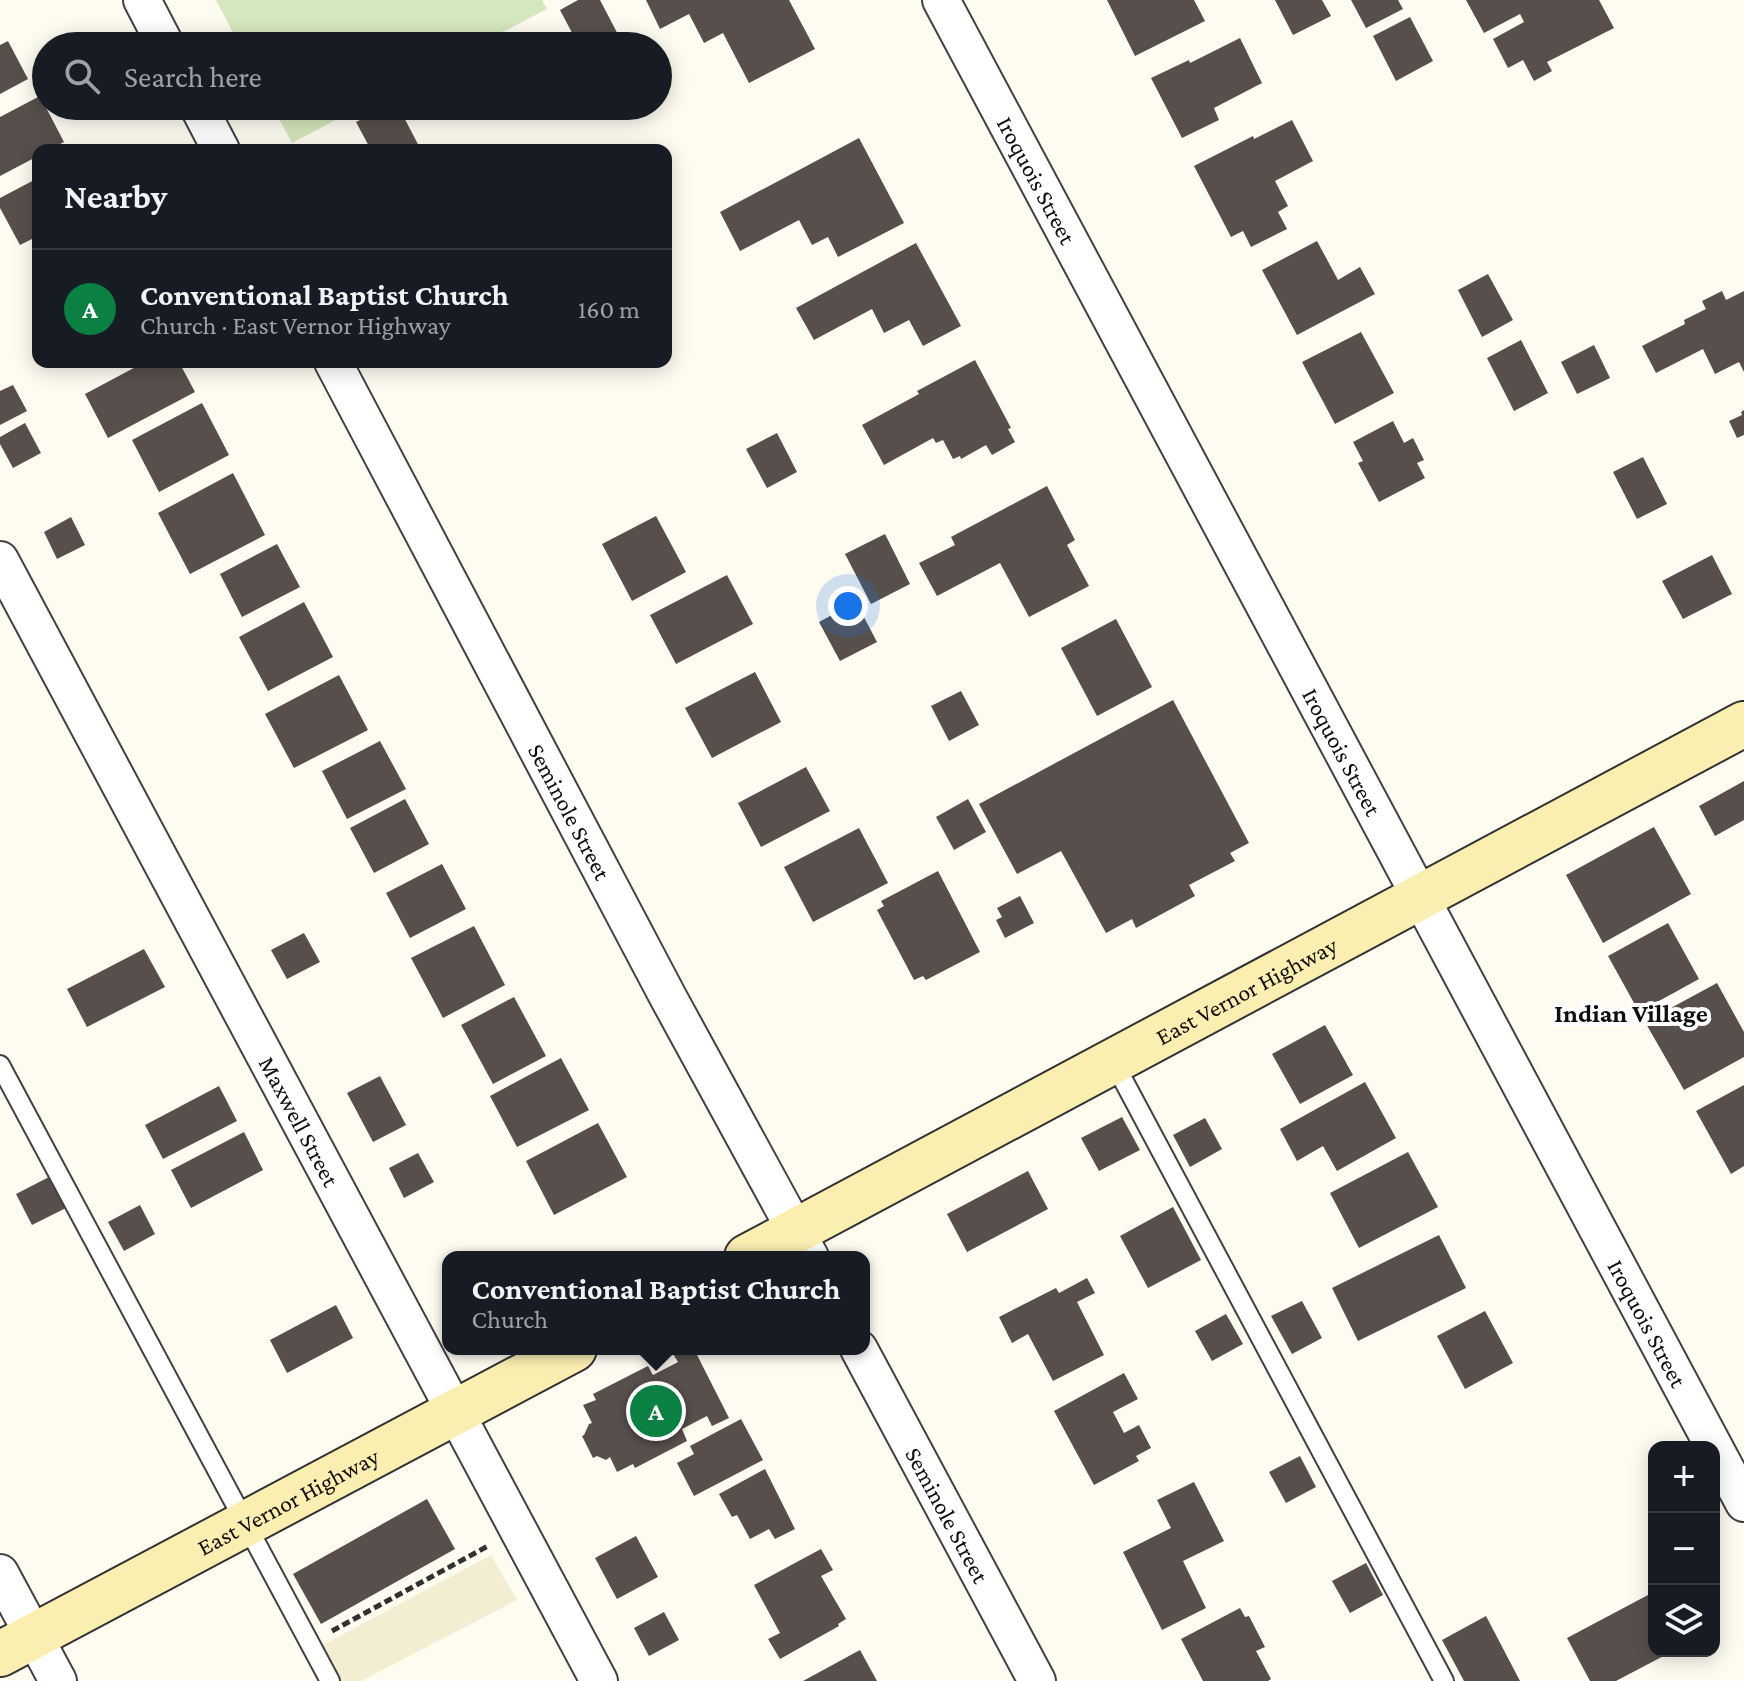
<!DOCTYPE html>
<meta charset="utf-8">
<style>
:root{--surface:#171b24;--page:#242831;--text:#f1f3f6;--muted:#9ea1a6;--line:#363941;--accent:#0b8043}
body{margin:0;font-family:"Crimson Pro",serif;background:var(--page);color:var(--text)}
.controls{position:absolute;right:24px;bottom:24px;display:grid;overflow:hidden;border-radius:16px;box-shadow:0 4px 20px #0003}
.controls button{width:72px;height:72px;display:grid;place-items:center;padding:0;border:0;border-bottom:2px solid var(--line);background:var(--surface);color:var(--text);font:40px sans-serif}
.you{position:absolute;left:848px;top:606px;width:28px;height:28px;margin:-20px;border:6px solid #fff;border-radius:50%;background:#1a73e8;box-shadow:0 0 0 12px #1a73e833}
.badge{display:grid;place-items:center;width:52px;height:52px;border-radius:50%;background:var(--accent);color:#fff;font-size:26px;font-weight:700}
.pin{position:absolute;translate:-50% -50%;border:4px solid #fff;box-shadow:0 2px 8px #0006}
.popup{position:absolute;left:442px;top:1251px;width:428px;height:104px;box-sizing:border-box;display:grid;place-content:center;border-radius:16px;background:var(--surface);filter:drop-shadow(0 2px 6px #0005);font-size:26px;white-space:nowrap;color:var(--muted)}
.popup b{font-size:30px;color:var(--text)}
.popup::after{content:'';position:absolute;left:50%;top:100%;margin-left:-16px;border:16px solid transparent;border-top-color:var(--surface)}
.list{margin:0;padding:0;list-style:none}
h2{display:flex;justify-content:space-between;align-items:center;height:104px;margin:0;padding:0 32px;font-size:34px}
h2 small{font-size:26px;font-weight:400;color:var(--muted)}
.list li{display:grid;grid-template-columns:52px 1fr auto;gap:24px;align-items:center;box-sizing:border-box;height:120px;padding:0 32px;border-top:2px solid var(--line)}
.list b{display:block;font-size:30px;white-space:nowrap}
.list p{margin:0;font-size:26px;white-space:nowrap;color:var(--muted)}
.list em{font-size:26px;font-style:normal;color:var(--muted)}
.icon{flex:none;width:44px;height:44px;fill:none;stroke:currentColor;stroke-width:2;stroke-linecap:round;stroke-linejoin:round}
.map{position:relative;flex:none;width:1744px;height:1681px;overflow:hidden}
.search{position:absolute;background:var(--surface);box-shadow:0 4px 20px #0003;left:32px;top:32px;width:640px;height:88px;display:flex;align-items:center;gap:20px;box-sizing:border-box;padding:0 28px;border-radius:44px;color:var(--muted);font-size:30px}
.panel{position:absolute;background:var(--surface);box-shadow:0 4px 20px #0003;left:32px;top:144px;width:640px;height:224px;border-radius:16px}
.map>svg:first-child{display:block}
</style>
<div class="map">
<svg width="1744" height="1681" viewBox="0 0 1744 1681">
<rect width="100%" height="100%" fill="#fefbf1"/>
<path fill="#f3eed2" d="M491,1555L517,1600L361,1681H337L319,1647Z"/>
<g fill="#d5e7bc">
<path d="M216,0H542L547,9L476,46H240Z"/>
<path d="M272,106H362L292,143Z"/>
</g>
<g fill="#574f4c">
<path d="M578,0H600L624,46H579L560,10Z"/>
<path d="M646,0H789L815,49L749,83L723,33L704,43L689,14L660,29Z"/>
<path d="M1107,0H1194L1205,21L1135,56Z"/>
<path d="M1275,0H1322L1331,16L1293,35Z"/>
<path d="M1351,0H1398L1403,9L1366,28Z"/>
<path d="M1466,0H1599L1614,28L1547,62L1552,71L1534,81L1523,60L1508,68L1493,39L1524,22L1520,14L1484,33Z"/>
<path d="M1410,17L1433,61L1396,81L1373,36Z"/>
<path d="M1240,38L1262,83L1214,108L1219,120L1182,138L1151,78L1189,60L1190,63Z"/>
<path d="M8,41L28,79L0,94V45Z"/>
<path d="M40,96L64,142L49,150H38V156L0,176V117Z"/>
<path d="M387,106H398L421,150H371L356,122Z"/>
<path d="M1292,120L1313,161L1275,181L1288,206L1278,212L1287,229L1251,247L1243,231L1231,237L1194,166L1253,136L1254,139Z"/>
<path d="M859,138L904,223L838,257L828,237L812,245L799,220L740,251L720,212Z"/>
<path d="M38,178V236L20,245L0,208V198Z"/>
<path d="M1317,241L1338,280L1360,267L1375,294L1297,335L1262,270Z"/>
<path d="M916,243L961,326L923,346L909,320L884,333L872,309L814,340L796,308Z"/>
<path d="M1488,274L1513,320L1482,337L1458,290Z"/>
<path d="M1722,291L1726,300L1744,291V372L1739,362L1715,374L1703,349L1656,373L1642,346L1685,324L1684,320L1706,309L1702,301Z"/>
<path d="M1361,332L1394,393L1335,424L1302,362Z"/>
<path d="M1521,340L1548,393L1514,411L1487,358Z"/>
<path d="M1594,345L1610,378L1577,394L1561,362Z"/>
<path d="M975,360L1011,428L1008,429L1015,442L992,455L986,445L961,459L960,456L953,459L943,440L936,443L933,438L884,465L862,425L919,394L917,391Z"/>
<path d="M145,362H179L195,392L108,438L85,394Z"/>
<path d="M13,385L27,411L0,425V391Z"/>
<path d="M202,403L229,455L159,492L132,440Z"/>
<path d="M1744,410V435L1737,438L1729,421L1742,415L1741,412Z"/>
<path d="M1393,421L1404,443L1413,438L1424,460L1417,463L1425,478L1379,502L1358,463L1363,461L1353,442Z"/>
<path d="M25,423L41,453L13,468L0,444V437Z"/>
<path d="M777,433L797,472L767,488L746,449Z"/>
<path d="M1643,457L1667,504L1637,519L1613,472Z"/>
<path d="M233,473L265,535L190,574L158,513Z"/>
<path d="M1047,486L1075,540L1067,545L1089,586L1029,617L1000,563L937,596L919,563L955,545L951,537Z"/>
<path d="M656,516L686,572L632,601L602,544Z"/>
<path d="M71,517L85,545L57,559L44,532Z"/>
<path d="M885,534L910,584L871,604L845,554Z"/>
<path d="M277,544L300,587L242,617L220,574Z"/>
<path d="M1712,555L1732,594L1683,619L1662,581Z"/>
<path d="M727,575L753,624L676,664L650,615Z"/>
<path d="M304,602L333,657L268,691L239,637Z"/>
<path d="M856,602L877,642L840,661L819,622Z"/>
<path d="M1116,619L1152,687L1097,716L1061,648Z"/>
<path d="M755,672L781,722L712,758L685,708Z"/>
<path d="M339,675L368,730L294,768L265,714Z"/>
<path d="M961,691L979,725L949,741L931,706Z"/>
<path d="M1173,700L1249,843L1230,853L1235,861L1189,885L1195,896L1136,928L1132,919L1106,933L1061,851L1017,874L979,804Z"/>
<path d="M380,741L406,789L347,819L322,771Z"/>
<path d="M806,767L830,811L761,847L738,803Z"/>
<path d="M1744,781V820L1715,836L1699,806Z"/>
<path d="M405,799L429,844L374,873L350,828Z"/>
<path d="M968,799L986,832L954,850L936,817Z"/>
<path d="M1654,827L1691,894L1603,943L1566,875Z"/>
<path d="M859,828L888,883L813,922L784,867Z"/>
<path d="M442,864L466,909L410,938L386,893Z"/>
<path d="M938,871L980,952L926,980L923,976L914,980L877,910L884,906L881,901Z"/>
<path d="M1020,896L1034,923L1005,938L996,920L1002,917L997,908Z"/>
<path d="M1668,923L1699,979L1639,1012L1608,956Z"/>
<path d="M474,926L505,985L443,1018L411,958Z"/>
<path d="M304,933L320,962L287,979L271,950Z"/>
<path d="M144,949L165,987L87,1027L67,989Z"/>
<path d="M1717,983L1744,1032V1057L1684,1090L1645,1022Z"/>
<path d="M514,997L546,1056L493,1084L461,1025Z"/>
<path d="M1325,1025L1353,1075L1300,1104L1272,1054Z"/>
<path d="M561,1058L589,1110L517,1147L490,1096Z"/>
<path d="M380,1076L406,1125L373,1142L347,1093Z"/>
<path d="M1365,1082L1396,1138L1337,1171L1323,1146L1297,1161L1280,1129Z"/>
<path d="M1744,1085V1166L1731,1174L1696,1111Z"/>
<path d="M219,1086L237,1121L163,1159L145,1125Z"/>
<path d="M1122,1117L1140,1150L1099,1171L1081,1138Z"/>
<path d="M1205,1118L1222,1149L1190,1167L1173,1135Z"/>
<path d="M598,1123L627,1177L554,1215L526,1161Z"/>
<path d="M244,1132L263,1170L191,1208L171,1170Z"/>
<path d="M1408,1152L1438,1207L1359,1248L1330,1193Z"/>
<path d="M418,1153L434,1182L404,1198L389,1168Z"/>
<path d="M1028,1171L1048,1209L967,1252L947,1214Z"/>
<path d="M49,1177L66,1208L32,1225L16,1194Z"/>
<path d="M140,1205L155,1234L124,1251L108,1222Z"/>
<path d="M1173,1207L1201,1260L1148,1288L1120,1236Z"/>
<path d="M1439,1235L1466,1288L1358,1341L1332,1288Z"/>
<path d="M1087,1278L1095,1293L1077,1302L1104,1355L1053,1381L1028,1334L1012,1343L999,1317L1056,1288L1059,1293Z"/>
<path d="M1302,1301L1322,1338L1292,1354L1271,1316Z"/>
<path d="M336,1305L353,1338L287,1373L270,1340Z"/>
<path d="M1485,1311L1513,1363L1465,1389L1437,1336Z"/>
<path d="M1226,1314L1243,1344L1212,1361L1195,1331Z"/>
<path d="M682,1349H694L729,1418L712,1426L707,1416L682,1429L687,1441L635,1468L633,1464L617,1472L610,1457L606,1460L597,1456L593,1458L582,1436L584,1435L589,1424L592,1423L583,1405L596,1400L593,1394L648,1366L653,1375L678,1362L673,1354Z"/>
<path d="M1124,1373L1138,1399L1113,1412L1124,1433L1139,1425L1151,1448L1136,1456L1139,1461L1094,1485L1054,1411Z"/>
<path d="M741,1419L763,1460L694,1496L677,1463L694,1454L690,1446Z"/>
<path d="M1300,1456L1316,1487L1286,1503L1269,1472Z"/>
<path d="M765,1469L795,1529L775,1539L769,1529L750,1539L737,1515L732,1517L719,1494Z"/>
<path d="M1194,1482L1224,1541L1183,1561L1206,1608L1162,1630L1123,1552L1171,1528L1157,1500Z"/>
<path d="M427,1499L455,1549L321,1624L293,1574Z"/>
<path d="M636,1536L658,1577L617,1599L595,1558Z"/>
<path d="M821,1549L833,1570L821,1576L846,1619L838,1624L839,1626L780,1659L768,1639L780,1633L754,1585Z"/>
<path d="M1366,1563L1383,1595L1350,1613L1332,1581Z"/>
<path d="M1648,1595L1654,1606V1651H1673L1616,1681H1590L1567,1638Z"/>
<path d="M1240,1608L1245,1617L1249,1616L1265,1647L1256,1651L1271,1679L1268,1681H1203L1181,1639Z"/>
<path d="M664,1612L679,1640L649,1656L634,1628Z"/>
<path d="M1486,1616L1520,1681H1464L1442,1640Z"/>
<path d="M860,1650L877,1681H803Z"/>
</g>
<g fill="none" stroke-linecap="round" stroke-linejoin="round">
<g stroke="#424242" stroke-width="22">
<g id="lane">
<path d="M1113,1061L1444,1681"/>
<path d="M0,1065L330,1681"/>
</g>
</g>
<g stroke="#424242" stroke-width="40">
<g id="street">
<path d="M142,0L166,46"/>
<path id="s1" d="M941,0L1744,1503"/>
<path d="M198,106L221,150"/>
<path id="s2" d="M333,362L668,997L810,1257"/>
<path id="s3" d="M0,560L599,1681"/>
<path id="s4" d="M859,1349L1037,1681"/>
<path d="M0,1573L58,1681"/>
</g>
</g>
<g stroke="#313131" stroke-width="48">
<g id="secondary">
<path id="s5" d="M747,1257L1744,724"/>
<path id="s6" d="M0,1654L574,1349"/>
</g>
</g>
<path stroke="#313131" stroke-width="5" stroke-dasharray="8 4" stroke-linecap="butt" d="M332,1631L488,1546"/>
<use href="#lane" stroke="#fff" stroke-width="18"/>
<use href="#street" stroke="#fff" stroke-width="36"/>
<use href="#secondary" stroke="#faeeb1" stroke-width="44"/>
</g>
<g text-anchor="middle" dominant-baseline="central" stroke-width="8" stroke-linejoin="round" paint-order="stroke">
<g font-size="24" fill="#0f0f0f" stroke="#fff">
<text stroke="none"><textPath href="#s1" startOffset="204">Iroquois Street</textPath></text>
<text stroke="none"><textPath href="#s1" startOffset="852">Iroquois Street</textPath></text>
<text stroke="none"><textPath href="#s2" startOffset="508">Seminole Street</textPath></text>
<text stroke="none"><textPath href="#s5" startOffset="566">East Vernor Highway</textPath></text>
<text stroke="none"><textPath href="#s3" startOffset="636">Maxwell Street</textPath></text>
<text stroke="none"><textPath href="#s1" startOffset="1500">Iroquois Street</textPath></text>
<text stroke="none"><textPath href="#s6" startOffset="326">East Vernor Highway</textPath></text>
<text stroke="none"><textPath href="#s4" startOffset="188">Seminole Street</textPath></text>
</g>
<g font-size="26" font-weight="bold" fill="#0f0f0f" stroke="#fff">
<text x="1631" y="1013">Indian Village</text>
</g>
</g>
</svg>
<div class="controls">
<button>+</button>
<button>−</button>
<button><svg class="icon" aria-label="layers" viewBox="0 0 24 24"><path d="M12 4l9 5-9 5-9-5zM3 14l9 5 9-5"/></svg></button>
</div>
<div class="you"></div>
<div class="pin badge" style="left:656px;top:1411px">A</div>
<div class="popup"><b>Conventional Baptist Church</b>Church</div>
<div class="search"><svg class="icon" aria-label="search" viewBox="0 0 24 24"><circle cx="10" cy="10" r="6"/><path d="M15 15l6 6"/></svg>Search here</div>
<section class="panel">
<h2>Nearby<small></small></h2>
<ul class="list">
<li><span class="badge">A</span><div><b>Conventional Baptist Church</b><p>Church · East Vernor Highway</p></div><em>160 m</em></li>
</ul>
</section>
</div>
